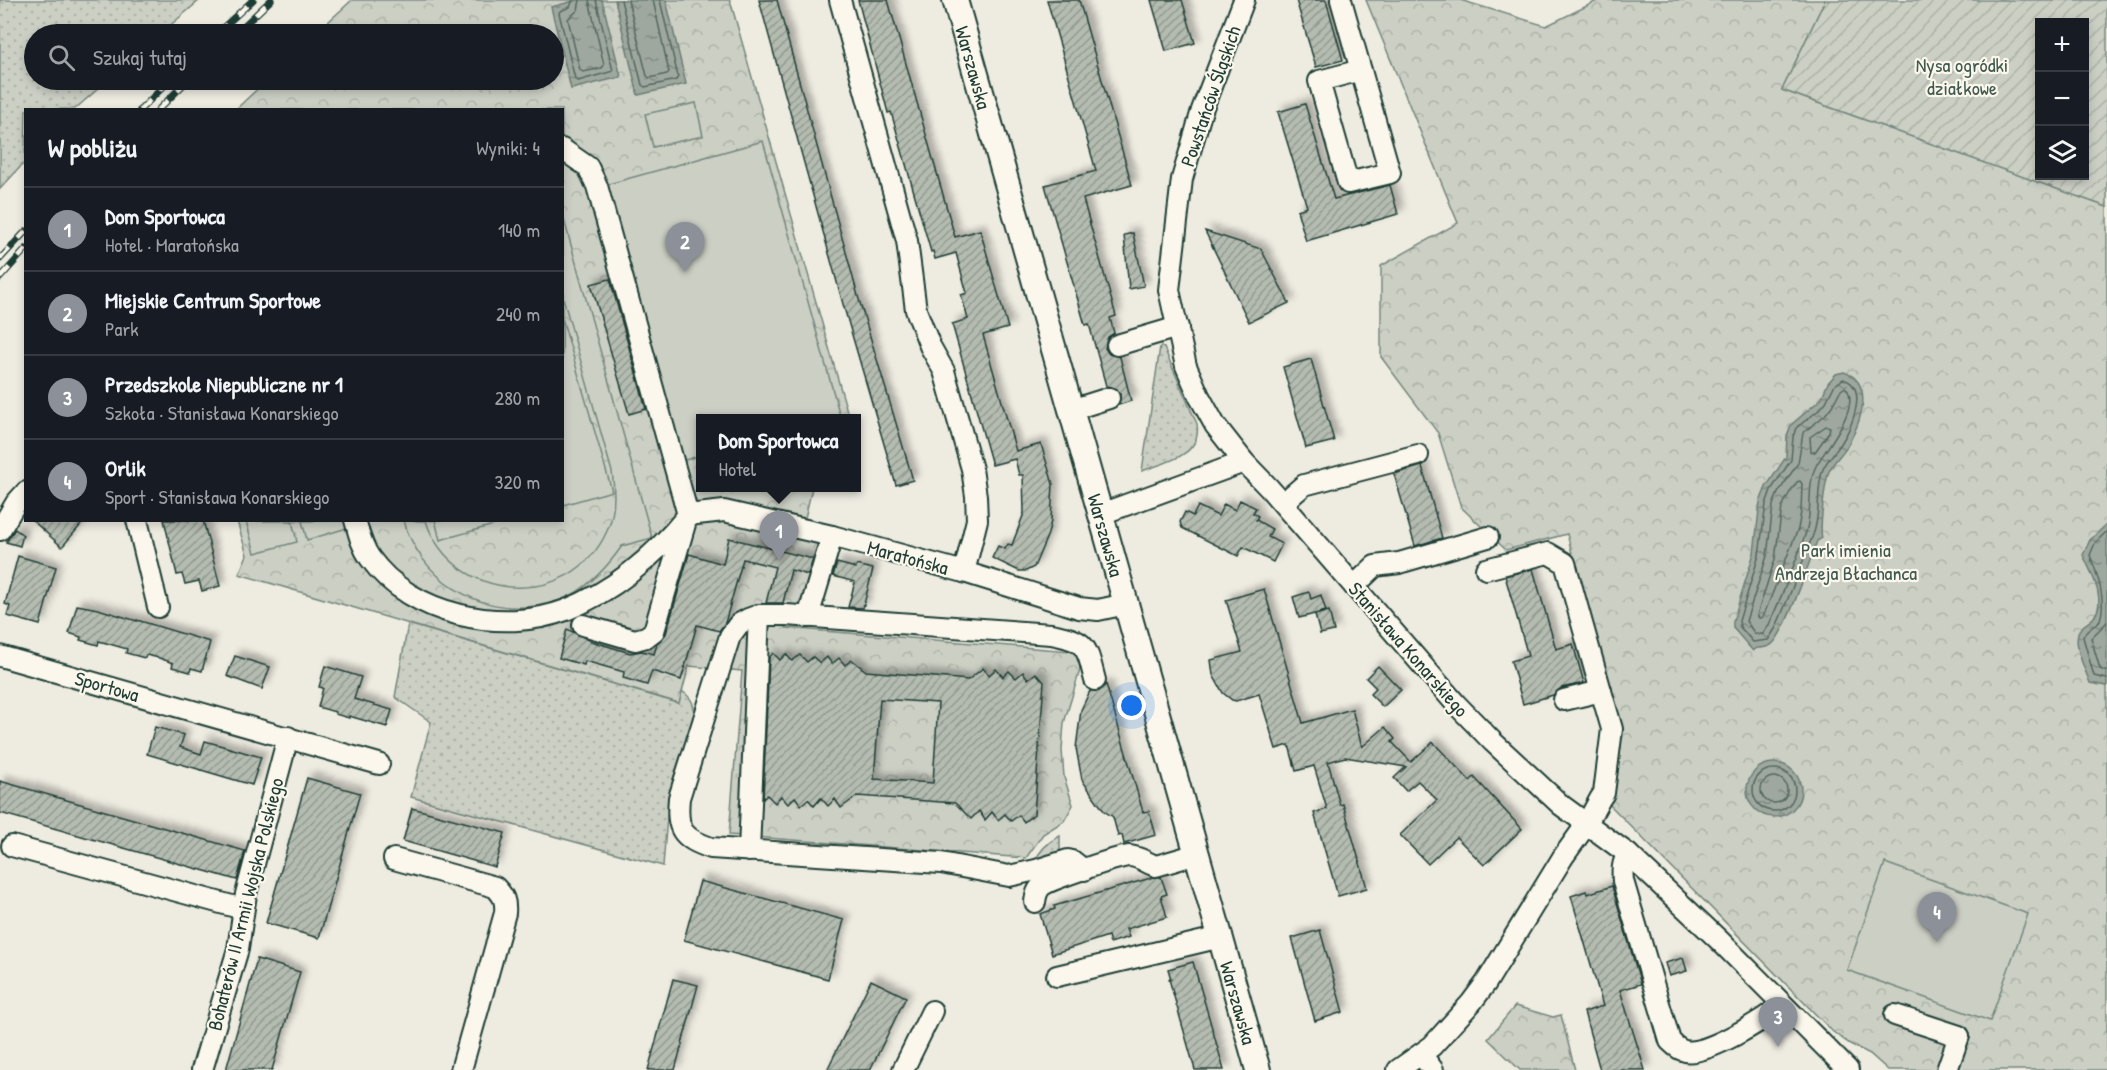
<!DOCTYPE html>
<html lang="pl">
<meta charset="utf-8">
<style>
:root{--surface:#171b24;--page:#242831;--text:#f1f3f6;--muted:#9ea1a6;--line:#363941;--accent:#8c9099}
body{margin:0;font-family:"Patrick Hand",sans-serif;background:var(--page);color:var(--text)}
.controls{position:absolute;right:18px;top:18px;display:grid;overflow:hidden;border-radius:0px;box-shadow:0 3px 9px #0003}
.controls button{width:54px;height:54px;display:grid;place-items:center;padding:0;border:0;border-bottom:2px solid var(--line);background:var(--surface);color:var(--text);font:30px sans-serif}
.you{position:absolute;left:1132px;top:706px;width:21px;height:21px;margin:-15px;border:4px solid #fff;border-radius:50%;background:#1a73e8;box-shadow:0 0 0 9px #1a73e833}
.badge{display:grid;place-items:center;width:39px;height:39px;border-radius:50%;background:var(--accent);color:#fff;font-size:20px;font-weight:700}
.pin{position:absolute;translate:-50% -50px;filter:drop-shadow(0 2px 3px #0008)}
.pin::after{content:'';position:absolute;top:32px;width:21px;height:18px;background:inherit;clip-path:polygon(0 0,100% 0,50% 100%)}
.popup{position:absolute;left:696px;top:414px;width:165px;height:78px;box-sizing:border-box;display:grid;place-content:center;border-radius:0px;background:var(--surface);filter:drop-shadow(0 2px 4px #0005);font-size:20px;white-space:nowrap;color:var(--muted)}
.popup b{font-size:22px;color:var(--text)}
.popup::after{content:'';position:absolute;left:50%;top:100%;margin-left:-12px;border:12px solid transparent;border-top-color:var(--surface)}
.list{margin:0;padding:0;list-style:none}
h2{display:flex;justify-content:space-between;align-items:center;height:78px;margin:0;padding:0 24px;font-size:26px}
h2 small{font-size:20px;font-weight:400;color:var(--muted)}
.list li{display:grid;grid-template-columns:39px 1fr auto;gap:18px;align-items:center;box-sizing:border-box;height:84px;padding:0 24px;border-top:2px solid var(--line)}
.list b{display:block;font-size:22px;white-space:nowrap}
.list p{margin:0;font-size:20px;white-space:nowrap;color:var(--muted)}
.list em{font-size:20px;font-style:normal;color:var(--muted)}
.icon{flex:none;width:33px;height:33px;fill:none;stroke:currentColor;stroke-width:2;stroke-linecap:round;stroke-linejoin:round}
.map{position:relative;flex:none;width:2107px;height:1070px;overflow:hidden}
.search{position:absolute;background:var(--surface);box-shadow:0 3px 9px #0003;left:24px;top:24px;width:540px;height:66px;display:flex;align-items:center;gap:15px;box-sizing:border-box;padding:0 21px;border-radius:33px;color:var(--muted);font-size:22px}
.panel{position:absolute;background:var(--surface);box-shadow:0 3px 9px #0003;left:24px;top:108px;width:540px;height:414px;border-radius:0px}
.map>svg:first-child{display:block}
</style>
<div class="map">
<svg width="2107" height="1070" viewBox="0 0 2107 1070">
<defs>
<pattern id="grass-dots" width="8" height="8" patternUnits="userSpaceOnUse" patternTransform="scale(1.5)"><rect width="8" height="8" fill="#cbcfc4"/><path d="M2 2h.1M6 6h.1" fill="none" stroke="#aeb3a9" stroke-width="1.8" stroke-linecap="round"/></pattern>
<pattern id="forest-crowns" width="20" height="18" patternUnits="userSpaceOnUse" patternTransform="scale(1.5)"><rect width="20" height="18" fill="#cbcfc4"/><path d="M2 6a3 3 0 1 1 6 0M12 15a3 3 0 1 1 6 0" fill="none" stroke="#aeb3a9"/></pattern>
<pattern id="garden-furrows" width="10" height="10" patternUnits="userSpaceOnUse" patternTransform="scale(1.5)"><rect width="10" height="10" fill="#cbcfc4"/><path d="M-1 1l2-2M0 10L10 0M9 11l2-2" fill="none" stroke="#aeb3a9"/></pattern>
<pattern id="water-ripples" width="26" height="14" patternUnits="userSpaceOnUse" patternTransform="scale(1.5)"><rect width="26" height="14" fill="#9fa89f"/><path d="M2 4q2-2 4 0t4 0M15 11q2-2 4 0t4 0" fill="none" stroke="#818a82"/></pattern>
<pattern id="building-hatch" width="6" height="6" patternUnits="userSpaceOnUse" patternTransform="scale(1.5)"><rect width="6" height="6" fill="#b4bbb0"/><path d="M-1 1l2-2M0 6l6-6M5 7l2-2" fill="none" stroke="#929990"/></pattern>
<filter id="shadow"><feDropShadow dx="5.5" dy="-5.5" stdDeviation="3" flood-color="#0004"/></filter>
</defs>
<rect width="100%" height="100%" fill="#eeece1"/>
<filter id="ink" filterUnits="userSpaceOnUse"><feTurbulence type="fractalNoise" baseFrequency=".0167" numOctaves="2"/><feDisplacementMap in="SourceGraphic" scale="12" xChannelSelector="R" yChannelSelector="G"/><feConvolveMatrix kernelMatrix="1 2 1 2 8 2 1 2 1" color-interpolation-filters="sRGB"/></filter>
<g filter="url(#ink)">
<g fill="url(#grass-dots)" stroke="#75867c" stroke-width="1.5">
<path d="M0,0H200L160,34H34V80H108L75,109L26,110L25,162L0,189Z"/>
<path d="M1160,347L1164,348L1197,424C1202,456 1166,462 1142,471Z"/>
<path d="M408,624L678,703L682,691C692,698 695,705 694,716L673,779L667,817L663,866L411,797L431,722L395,697Z"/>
<path d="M1060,836V853L1034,863C1039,851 1048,842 1060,836Z"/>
</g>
<g fill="url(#forest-crowns)" stroke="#75867c" stroke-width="1.5">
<path d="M352,0H730L849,418H701V488H812L801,535L822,542L805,596L798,604L788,608L786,628L1070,651L1079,656L1080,670L1064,723L1062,750L1064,777L1073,805L1064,821L1043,834L1026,858L729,835L742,671L689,666L679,703L239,574L247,555L237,521L562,520V110H235L267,80H554V34H315Z"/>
<path d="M1366,0H1460L1546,26L1599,0H1825L1782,90L2107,207V1070H1888L1870,1054L1850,1044L1833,1032L1610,805L1618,730L1567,534L1506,550L1461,507L1438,433L1381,357V266L1458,223Z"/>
<path d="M1515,1006L1553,1017L1561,1015L1575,1070H1520L1488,1039Z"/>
</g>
<path fill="url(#garden-furrows)" stroke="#75867c" stroke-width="1.5" fill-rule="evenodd" d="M1825,0H2107V207L1782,90ZM2040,22H2084V176H2040Z"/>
<g fill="#cbcfc4" stroke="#75867c" stroke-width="1.5">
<path d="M696,103L703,136L653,147L645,114Z"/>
<path d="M763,141L840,416L832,418H701V455L682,461L605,185Z"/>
<path d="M563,216L652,538L622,546C608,566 592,584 570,596C559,602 546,604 535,606C476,615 420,577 404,521H426C453,603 571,612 607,531C616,512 615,491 612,472L563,298Z"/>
<path d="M562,318L612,491L563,505H562Z"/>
<path d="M435,520H508V521L440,540Z"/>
<path d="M246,521H292L297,542L255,553Z"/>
<path d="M302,521H344L347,528L307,540Z"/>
<path d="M1885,863L2028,914L1990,1021L1847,970Z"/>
</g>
<g fill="url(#water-ripples)" stroke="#6c7d74" stroke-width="1.5">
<path d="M578,0H602L621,77L571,89L551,7Z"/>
<path d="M615,0H666L686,84L638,95Z"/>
<path d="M1844,372C1875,383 1861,421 1849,443C1843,454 1832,462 1828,474C1825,484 1819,529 1822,538L1817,541C1810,560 1785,636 1771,645C1766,648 1762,648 1757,648L1753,651L1733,628V621L1754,553L1760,502L1766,487L1786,457L1787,436L1791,425L1821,399L1828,383L1836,374Z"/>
<path d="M2107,524V686L2090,683C2085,669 2074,648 2078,633C2080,625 2089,624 2094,617C2107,600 2091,572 2083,555L2090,540Z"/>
<circle cx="1774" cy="790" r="27"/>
</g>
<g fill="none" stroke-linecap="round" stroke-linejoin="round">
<g stroke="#52685f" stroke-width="1.5">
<path d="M573,0L570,7L560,11L559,13L575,79L578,81L613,71L596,0"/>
<path d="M580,0L578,10L568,19L580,70L583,72L602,68L604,65L589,0"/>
<path d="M621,0L642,85L645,87L676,80L678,77L660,0"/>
<path d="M628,0L647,76L650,78L667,74L669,72L653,0"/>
<path d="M1843,379C1869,386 1852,426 1842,442C1836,452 1825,461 1822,472C1816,492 1821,516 1813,535C1801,566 1789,598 1775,629L1768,640L1753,642L1740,627L1739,621L1759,555L1766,504L1771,490L1791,460L1793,437L1796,428L1819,410L1826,402L1834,386Z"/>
<path d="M1845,387C1863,404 1826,449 1817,464C1806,484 1813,510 1806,532C1796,563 1782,594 1769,625L1763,634H1755L1746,621L1767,556L1773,505L1778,493L1798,463L1803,433L1825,415L1832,406L1840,391Z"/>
<path d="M1826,426L1830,427L1829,432L1815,452H1811L1810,437Z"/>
<path d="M1800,481L1802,484L1801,512L1798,529L1763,617L1759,618L1757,615L1775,559L1782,507L1790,492L1797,482Z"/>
<path d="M2107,531L2095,543L2090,555C2097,574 2107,600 2100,620C2095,627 2086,629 2083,637L2094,676L2107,679"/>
<path d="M2107,622L2091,638L2100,669L2107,672"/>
<circle cx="1774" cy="790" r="21"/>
<circle cx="1774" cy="790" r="13"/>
</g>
</g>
<g fill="url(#building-hatch)" stroke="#1f3d34" stroke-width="1.5" fill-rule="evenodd" filter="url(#shadow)">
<path d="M759,0H777L858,296L913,480L896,485L843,304Z"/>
<path d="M858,0H888L955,237L980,230L1008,328L983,335L1016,451L1041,444L1053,484L1051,521L1048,534L1034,567L1026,571H1019L992,558L998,546L1005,549L1008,544L1012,545L1024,513L1023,475H1019L1015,459L992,465L952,324L968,319L961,295L967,293L960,268L956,253L935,259L933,251L931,252L891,112L888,113Z"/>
<path d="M1047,0H1079L1132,185L1083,199L1116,316L1110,318L1114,333L1108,337L1105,348L1109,354L1120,357L1131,401L1119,405L1120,394L1117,389L1106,386L1089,324L1085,325L1045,185L1096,171Z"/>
<path d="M1151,0H1182L1195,43L1166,51Z"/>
<path d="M1296,0H1326L1343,60L1316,67Z"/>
<path d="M1305,104L1334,199L1390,185L1398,214L1306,241L1297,210L1307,207L1278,112Z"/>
<path d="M1205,231L1261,249L1289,303L1249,322Z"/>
<path d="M1133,233L1144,286L1129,289L1124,235Z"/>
<path d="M610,279L646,409L629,414L591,284Z"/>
<path d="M1311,359L1334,441L1306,448L1283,367Z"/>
<path d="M1422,466L1442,538L1415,546L1394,474Z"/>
<path d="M1240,500L1256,508L1253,513L1258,516L1256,520L1272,529L1268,537L1282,544L1273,562L1243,547L1238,556L1182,528L1180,522L1185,512L1193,516L1198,506L1218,516L1224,504L1235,510Z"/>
<path d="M32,520H85L62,547Z"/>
<path d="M164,520H203L220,586L202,591L199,581L185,584L182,574L177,575Z"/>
<path d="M15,529L23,535L20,546L6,542Z"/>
<path d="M729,538L813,559L808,575L791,570L783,603H766L775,567L743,559L725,623L719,631L697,625L681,680L652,671L647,685L623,678L624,672L585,661L584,665L559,658L567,629L591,641L630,653L642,651L654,654L657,644L666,634L689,554L723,564Z"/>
<path d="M18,556L56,567L40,625L7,616L10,606L5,604Z"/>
<path d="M837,563L856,568L857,565L873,569L863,608L848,607L855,582L833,576Z"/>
<path d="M1533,569L1556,649L1573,644L1584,683L1561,688L1553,695L1523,704L1511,661L1528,656L1505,576Z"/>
<path d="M1264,589L1303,723L1352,709L1362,747L1385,727L1395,739L1392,742L1411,762L1433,742L1470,781L1474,777L1522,829L1484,865L1456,837L1428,864L1400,835L1437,800L1418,781L1406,791L1394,778L1406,767L1345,757L1328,762L1340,805L1343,804L1367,888L1338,896L1314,813L1327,809L1314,766L1296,771L1289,745L1276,749L1259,694L1236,701L1232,700L1223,693L1213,675L1211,660L1242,652L1226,600Z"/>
<path d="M1309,592L1311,599L1321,595L1326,611L1299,618L1293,597Z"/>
<path d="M77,605L98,609L137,621V620L210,642L202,671L191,668L190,672L172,667L173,663L159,658L146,655L145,658L126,653L127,649L99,641L98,645L80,640L81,637L69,633Z"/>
<path d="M1329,611L1334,631L1320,634L1315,615Z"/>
<path d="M773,653L780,660L786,654L792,661L800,655L807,662L813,657L820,663L827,657L832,664L839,658L845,665L852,660L866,671L935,677L968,680L983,668L989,675L996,669L1003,677L1009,671L1016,678L1023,672L1028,679L1036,673L1044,682L1034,814L1024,822L1019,815L1011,821L1005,814L998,820L992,812L985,820L979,811L971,819L955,803L857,796L841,808L835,799L828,806L821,798L814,806L808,799L801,805L795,797L788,804L781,796L775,803L767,795L763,799L769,658ZM880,699L938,703L933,783L874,779Z"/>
<path d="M235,656L270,667L262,689L227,676Z"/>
<path d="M325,666L361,677L354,699L392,710L387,727L349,716V718L335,714V712L318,707L323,688L319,687Z"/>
<path d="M1378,666L1401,690L1383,707L1370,694L1376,688L1366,678Z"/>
<path d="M1106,684L1143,812L1149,811L1156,835L1124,844L1122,835L1118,836L1113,817L1104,811L1082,780L1076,748L1081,710L1090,691H1099Z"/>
<path d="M155,727L184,735L180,747L201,754L205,741L261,757L252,785L147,754Z"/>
<path d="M307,778L360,793L319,938L266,923Z"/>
<path d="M0,781L245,851L237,880L0,813Z"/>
<path d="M412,808L505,833L495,867L403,841Z"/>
<path d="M1154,877H1161L1167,894L1161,896L1167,917L1126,929L1129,937L1110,943L1108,936L1052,954L1040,914L1055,909L1054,906Z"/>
<path d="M700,881L844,920L828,979L684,940Z"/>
<path d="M1612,886L1641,984L1620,990L1645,1070H1600L1584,1012L1603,1006L1571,896L1586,891L1587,894Z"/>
<path d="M1320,930L1343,1012L1315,1021L1292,938Z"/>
<path d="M1683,958L1687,971L1669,976L1665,963Z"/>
<path d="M257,959L300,972L272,1070H226Z"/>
<path d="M1193,962L1206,1007L1224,1070H1195L1169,979H1171L1168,969Z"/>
<path d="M673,979L698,985L685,1033L675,1070H648Z"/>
<path d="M871,980L906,997L870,1070H827Z"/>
</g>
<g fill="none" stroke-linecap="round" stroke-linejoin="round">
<g stroke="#1f3d34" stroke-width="24">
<g id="minor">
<path d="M840,0L907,241L916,310L930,346L944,371L972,469L976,496L977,520L964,572"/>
<path d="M1244,0L1202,110L1182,179L1169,290L1186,366L1199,396L1215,425L1244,462L1270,489L1456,704L1493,742L1561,805L1628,854L1719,940L1848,1070"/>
<path d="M1341,0L1390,173L1348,183L1319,81L1361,70"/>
<path d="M562,149L588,167L597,186L688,515"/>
<path d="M1117,345L1178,327"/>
<path d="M1071,410L1109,398"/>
<path d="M1283,503L1304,485L1418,455"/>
<path d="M1101,514L1244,462"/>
<path d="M137,520L158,607"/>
<path d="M355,520C359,534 362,547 370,558C411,616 503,634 566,610C616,590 655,556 688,515L724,511L832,536L964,572L1079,608L1098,610L1126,604"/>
<path d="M0,530L16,503L26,492"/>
<path d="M1486,569L1548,553L1565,563L1601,691"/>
<path d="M1354,586L1375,566L1399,563L1488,537"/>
<path d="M808,617L832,536"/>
<path d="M583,625L635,640L646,637L654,631L685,524"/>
<path d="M0,656L379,764"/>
<path d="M12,846L243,909"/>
<path d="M749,851L759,615"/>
<path d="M1628,854C1622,863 1622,870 1623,881L1670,1041C1674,1045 1679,1050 1685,1051C1706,1056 1765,1019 1782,1005"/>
<path d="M394,859L495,887C504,896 506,901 505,913L461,1070"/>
<path d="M1084,870L1074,862L1068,860L1036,870L1009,876L941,863L711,848C682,838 676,830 679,798L730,636L739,624L748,619L759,615H786L1051,634C1088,641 1086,646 1095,680"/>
<path d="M1035,902C1036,895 1037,889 1043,885C1052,879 1117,857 1129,856C1138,856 1147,863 1156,866L1197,854"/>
<path d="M1057,976L1221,937"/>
<path d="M1895,1015L1959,1036L1947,1070"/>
<path d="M1421,1054L1433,1070"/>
<path d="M202,1070L238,949L246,894L288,737"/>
<path d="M903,1070L932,1011"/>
<path d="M1398,1070L1432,1046L1471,1003L1486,983L1563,857L1586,825L1600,799L1604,793L1612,729L1601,691L1564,700"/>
</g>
</g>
<g stroke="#1f3d34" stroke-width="28">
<g id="major">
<path id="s1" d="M955,0L1258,1070"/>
</g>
</g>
<use href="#minor" stroke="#fbf7ec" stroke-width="20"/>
<use href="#major" stroke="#fbf7ec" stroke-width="24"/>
<g stroke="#1f3d34" stroke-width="7">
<g id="rail">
<path d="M216,34L253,0"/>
<path d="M235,34L271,0"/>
<path d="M140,110L170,80"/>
<path d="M158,110L188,80"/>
<path d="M0,259L26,231"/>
<path d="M0,278L26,249"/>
</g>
</g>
<use href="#rail" stroke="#fbf7ec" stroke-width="4.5" stroke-dasharray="14" stroke-linecap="butt"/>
</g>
</g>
<g text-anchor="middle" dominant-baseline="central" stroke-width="4.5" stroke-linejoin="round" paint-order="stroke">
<g font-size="20" fill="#415a51" stroke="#fbf7ec">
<text x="1962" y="64">Nysa ogródki<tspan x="1962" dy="23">działkowe</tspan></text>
<text x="1846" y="549">Park imienia<tspan x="1846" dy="23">Andrzeja Błachanca</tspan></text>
</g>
<g font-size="20" fill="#1f3d34" stroke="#fbf7ec">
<text stroke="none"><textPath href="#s1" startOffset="70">Warszawska</textPath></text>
<text transform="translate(1210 96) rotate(-71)">Powstańców Śląskich</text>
<text stroke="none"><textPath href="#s1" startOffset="556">Warszawska</textPath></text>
<text transform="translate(908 557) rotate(15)">Maratońska</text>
<text transform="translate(1409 649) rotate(49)">Stanisława Konarskiego</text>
<text transform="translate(107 686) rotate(16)">Sportowa</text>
<text transform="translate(245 904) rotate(-76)">Bohaterów II Armii Wojska Polskiego</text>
<text stroke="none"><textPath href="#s1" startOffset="1042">Warszawska</textPath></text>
</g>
</g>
</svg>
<div class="controls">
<button>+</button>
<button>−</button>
<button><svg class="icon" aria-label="layers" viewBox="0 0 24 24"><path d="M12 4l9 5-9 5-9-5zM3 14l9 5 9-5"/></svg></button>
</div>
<div class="you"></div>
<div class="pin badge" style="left:779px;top:561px">1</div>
<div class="popup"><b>Dom Sportowca</b>Hotel</div>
<div class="pin badge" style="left:685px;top:272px">2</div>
<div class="pin badge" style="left:1778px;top:1047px">3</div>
<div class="pin badge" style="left:1937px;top:942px">4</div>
<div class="search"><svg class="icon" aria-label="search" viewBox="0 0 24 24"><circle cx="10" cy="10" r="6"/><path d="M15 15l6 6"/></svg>Szukaj tutaj</div>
<section class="panel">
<h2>W pobliżu<small>Wyniki: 4</small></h2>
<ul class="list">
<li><span class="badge">1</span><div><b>Dom Sportowca</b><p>Hotel · Maratońska</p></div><em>140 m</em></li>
<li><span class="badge">2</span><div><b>Miejskie Centrum Sportowe</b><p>Park</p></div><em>240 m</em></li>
<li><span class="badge">3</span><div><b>Przedszkole Niepubliczne nr 1</b><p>Szkoła · Stanisława Konarskiego</p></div><em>280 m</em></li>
<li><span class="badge">4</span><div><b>Orlik</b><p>Sport · Stanisława Konarskiego</p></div><em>320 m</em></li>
</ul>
</section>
</div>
